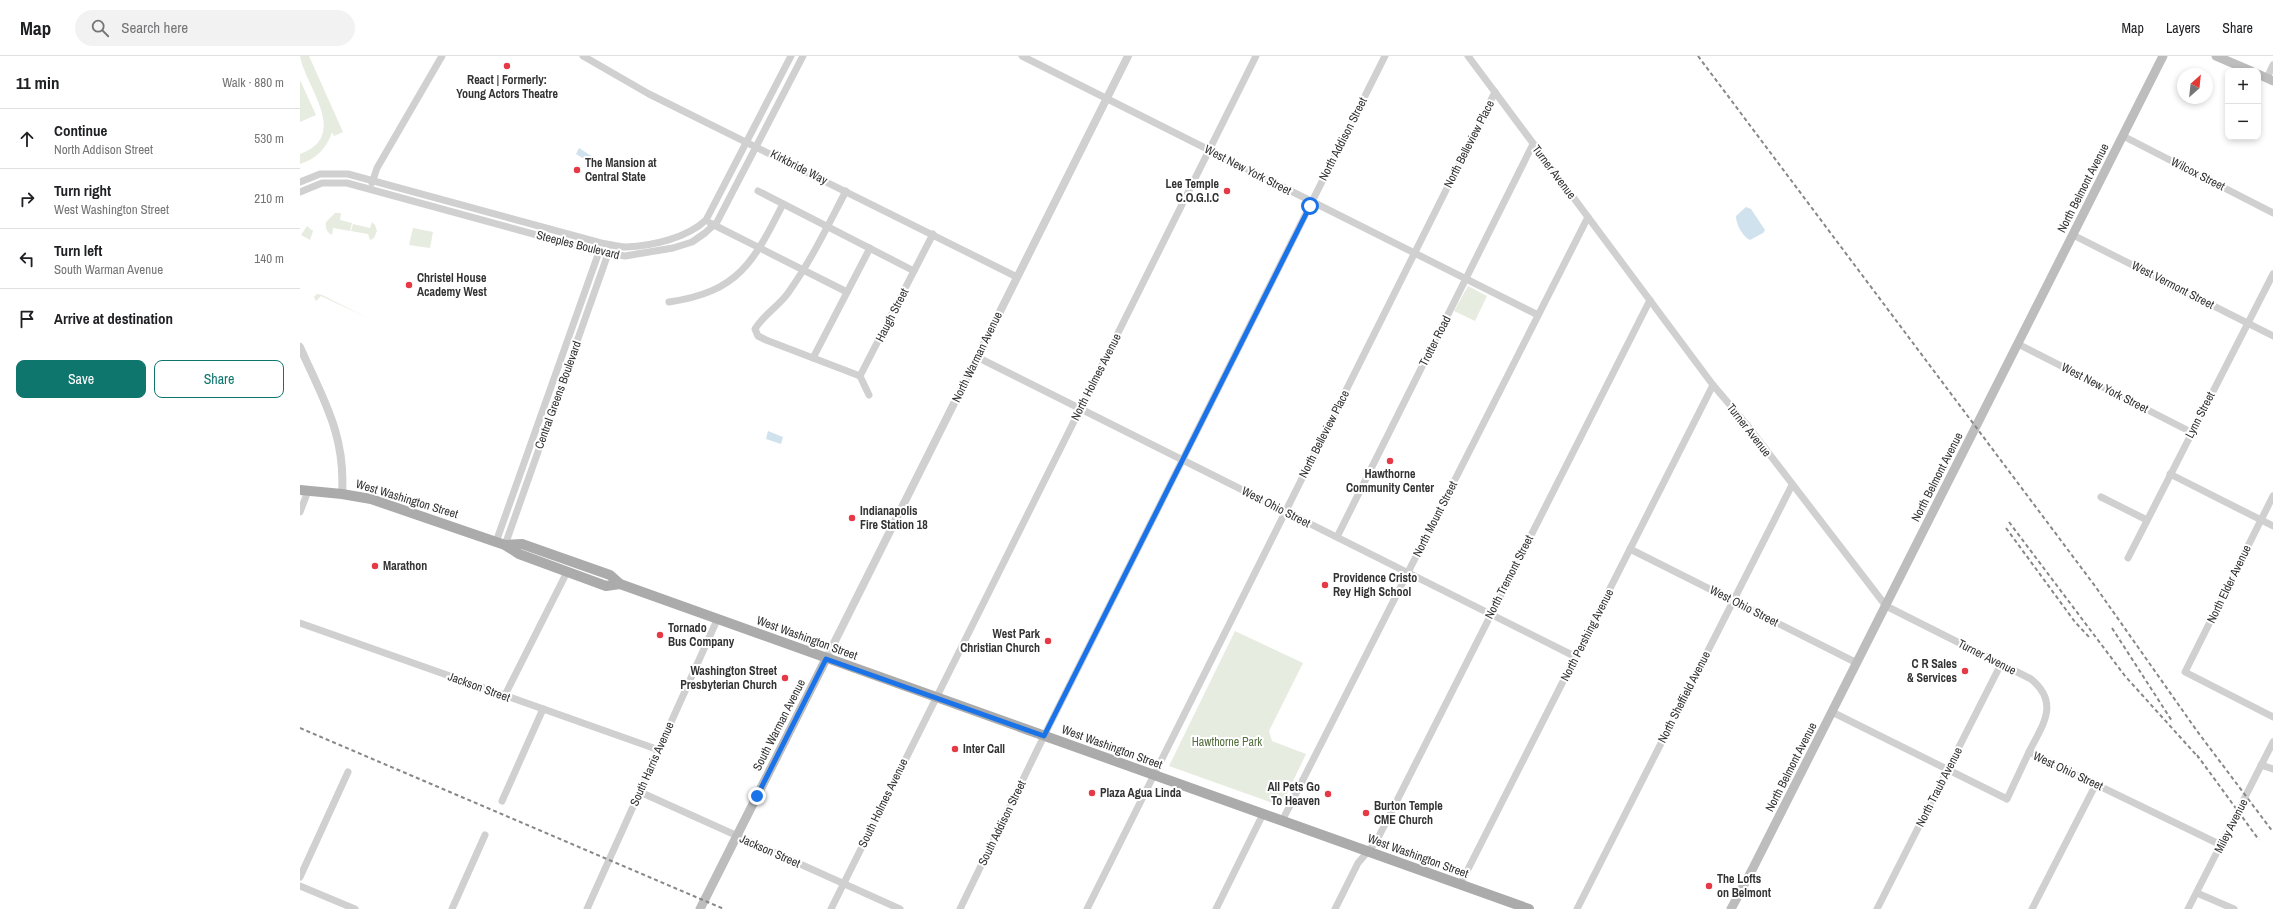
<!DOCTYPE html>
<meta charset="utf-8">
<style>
:root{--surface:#fff;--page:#f2f2f2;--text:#202124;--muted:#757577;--line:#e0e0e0;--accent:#0f766e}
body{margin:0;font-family:"Archivo Narrow",sans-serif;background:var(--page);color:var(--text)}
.controls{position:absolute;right:12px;top:12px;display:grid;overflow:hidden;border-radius:8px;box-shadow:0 2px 6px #0003}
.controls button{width:36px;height:36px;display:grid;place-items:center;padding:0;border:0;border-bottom:1px solid var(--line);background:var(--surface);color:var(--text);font:20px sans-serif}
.compass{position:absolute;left:1877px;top:12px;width:36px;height:36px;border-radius:50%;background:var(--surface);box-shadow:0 2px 6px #0003;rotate:27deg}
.stop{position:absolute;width:12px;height:12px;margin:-9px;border:3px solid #1a73e8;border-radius:50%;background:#fff}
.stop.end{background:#1a73e8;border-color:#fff;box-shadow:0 1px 4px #0008}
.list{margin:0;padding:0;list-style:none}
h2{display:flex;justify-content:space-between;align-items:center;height:52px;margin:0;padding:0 16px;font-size:17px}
h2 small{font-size:13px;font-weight:400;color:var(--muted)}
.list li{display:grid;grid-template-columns:26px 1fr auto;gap:12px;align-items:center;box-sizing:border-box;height:60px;padding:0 16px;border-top:1px solid var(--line)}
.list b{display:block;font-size:15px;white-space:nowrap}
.list p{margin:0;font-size:13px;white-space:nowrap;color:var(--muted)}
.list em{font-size:13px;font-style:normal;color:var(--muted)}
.actions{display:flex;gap:8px;padding:12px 16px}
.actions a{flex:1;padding:9px 0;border:1px solid var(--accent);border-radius:8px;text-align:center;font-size:14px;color:var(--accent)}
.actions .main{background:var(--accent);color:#fff}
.icon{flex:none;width:22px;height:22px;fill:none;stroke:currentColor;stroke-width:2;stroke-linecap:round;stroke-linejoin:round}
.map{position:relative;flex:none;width:1973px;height:853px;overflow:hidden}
header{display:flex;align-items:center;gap:24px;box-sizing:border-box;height:56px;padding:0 20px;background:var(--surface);border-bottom:1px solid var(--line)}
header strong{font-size:19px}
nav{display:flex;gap:22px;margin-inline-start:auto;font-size:14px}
.search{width:280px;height:36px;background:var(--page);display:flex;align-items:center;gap:10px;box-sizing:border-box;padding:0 14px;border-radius:22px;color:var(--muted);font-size:15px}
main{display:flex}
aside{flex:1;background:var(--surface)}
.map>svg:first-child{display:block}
</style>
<header>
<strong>Map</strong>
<div class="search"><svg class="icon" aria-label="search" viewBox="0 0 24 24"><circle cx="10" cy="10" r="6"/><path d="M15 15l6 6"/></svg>Search here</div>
<nav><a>Map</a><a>Layers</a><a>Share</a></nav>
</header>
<main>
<aside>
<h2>11 min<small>Walk · 880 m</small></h2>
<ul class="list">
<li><svg class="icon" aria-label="ahead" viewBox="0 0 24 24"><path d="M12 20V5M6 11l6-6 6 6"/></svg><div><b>Continue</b><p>North Addison Street</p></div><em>530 m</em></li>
<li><svg class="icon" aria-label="right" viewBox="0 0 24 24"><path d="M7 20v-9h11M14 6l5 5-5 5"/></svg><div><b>Turn right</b><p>West Washington Street</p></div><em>210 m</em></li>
<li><svg class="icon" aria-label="left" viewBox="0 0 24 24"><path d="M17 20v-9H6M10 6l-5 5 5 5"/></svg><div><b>Turn left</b><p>South Warman Avenue</p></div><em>140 m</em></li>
<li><svg class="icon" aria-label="arrive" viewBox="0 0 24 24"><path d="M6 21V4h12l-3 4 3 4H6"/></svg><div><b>Arrive at destination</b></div></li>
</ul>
<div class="actions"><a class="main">Save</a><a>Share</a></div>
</aside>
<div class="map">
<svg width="1973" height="853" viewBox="0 0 1973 853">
<rect width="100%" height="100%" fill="#fff"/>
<g fill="#e6ecdf">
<path d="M0,0H9L43,76L34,80L32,76C27,92 16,103 0,108V98C51,80 5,30 0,0Z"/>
<path d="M0,24L16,59L0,66Z"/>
<path d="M35,157H41L40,164L52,167L50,175L33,172L32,179C27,177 25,172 26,166Z"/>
<path d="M72,166L75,169L77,175L74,182L70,184L68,178L51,175L53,168L70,172Z"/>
<path d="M7,170L13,175L10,184L1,179Z"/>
<path d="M113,172L133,176L130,192L109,189Z"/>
<path d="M1168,230L1187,240L1175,265L1154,255Z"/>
<path d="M17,238L22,239L68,262L21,240L16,245L14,241Z"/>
<path d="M935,575L1003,607L969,675L972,685L1006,698L981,750L869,710Z"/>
</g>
<g fill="#cfe2ee">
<path d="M279,92L293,101L289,106L276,98Z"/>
<path d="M1446,151L1451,153L1465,174L1463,177L1450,184C1442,180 1436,168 1436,160Z"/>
<path d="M468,375L483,381L481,388L466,383Z"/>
</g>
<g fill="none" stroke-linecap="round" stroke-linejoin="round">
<g stroke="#d0d0d0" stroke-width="7">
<path d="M283,0L349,38L717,221"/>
<path d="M722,0L1238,259"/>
<path d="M1168,0L1413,329L1447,369L1586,550L1731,623C1760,647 1743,668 1729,696"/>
<path d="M1967,22L1973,9"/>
<path d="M1823,80L1973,157"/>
<path d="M0,126L20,118H48L301,187C309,188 318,191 326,191C352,190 387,182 406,164L491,0"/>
<path d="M72,127L77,112L142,0"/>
<path d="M458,135L614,215"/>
<path d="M546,135C528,169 511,205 488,237C479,250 464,258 455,273L458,280L466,284L560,320"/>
<path d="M0,136L22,127H47L299,196L325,200L373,192L392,186L405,177L417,166L503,0"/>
<path d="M410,167L547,236"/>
<path d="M1773,179L1973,280"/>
<path d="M369,246C439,236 454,205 483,148"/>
<path d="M1718,288L1891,376"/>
<path d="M677,301L1276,601"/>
<path d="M513,302L570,192"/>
<path d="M569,339L560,320L633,178"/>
<path d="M1870,418L1973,470"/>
<path d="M1973,440L1885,616L1973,661"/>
<path d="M1801,441L1847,464"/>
<path d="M0,456L8,435"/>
<path d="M1037,481L1233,88"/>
<path d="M196,486L300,193"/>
<path d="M205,489L309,195"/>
<path d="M1330,493L1557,607"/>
<path d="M1828,502L1973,218"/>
<path d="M0,567L359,694"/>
<path d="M205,639L267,516"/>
<path d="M1532,656L1707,743L1729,696L1921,789"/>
<path d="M1961,709L1973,713"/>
<path d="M340,736L600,853"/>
<path d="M202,745L243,653"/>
<path d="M982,765L1288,161"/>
<path d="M0,821L48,716"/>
<path d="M1160,829L1413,329"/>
<path d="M0,830L55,853"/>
<path d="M1897,837L1934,853"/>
<path d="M152,853L185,779"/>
<path d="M287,853L417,564"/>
<path d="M531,853L956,0"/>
<path d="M660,853L744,680L1085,0"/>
<path d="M787,853L1195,36"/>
<path d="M916,853L963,758"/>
<path d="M1035,853L1058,807L1076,786L1350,244"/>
<path d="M1277,853L1492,429"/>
<path d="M1577,853L1701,608"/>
<path d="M1732,853L1796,728"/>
<path d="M1888,853L1973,686"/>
</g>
<g stroke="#d0d0d0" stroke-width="8">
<path d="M0,291C23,343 46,379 42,438"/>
<path d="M526,603L828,0"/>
</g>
<g stroke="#bdbdbd" stroke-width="9">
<path d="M1916,0L1951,15"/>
<path d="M1958,18L1973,25"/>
<path d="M400,853L526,603"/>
<path d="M1431,853L1452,814L1863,0"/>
</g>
<g stroke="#ababab" stroke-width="10">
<path d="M0,434L42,438L71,443L205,489L219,498L306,530L320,528L1229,853"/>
<path d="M205,489L222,488L310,519L320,528"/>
</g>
<g stroke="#888" stroke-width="2" stroke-dasharray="4 3" stroke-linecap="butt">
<path d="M1398,0L1795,530L1897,675L1973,776"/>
<path d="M1709,466L1825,620L1899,702"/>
<path d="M1706,472L1775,566L1790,582"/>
<path d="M1812,572L1872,665"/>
<path d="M0,672L424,853"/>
<path d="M1897,699L1959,784"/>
</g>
</g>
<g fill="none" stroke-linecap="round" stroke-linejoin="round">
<path stroke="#1a73e8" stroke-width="5" d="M457,740L526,603L744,680L1010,150"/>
</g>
<g fill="#e63946" stroke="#fff" stroke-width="1.5">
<circle cx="207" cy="10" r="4"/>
<circle cx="277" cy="114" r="4"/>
<circle cx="927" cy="135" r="4"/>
<circle cx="109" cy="229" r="4"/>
<circle cx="1090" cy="405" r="4"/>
<circle cx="552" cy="462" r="4"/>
<circle cx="75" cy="510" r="4"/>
<circle cx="1025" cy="529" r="4"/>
<circle cx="360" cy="579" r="4"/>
<circle cx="748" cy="585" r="4"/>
<circle cx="1665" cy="615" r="4"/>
<circle cx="485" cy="622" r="4"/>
<circle cx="655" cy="693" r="4"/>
<circle cx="792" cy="737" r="4"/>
<circle cx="1028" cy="738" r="4"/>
<circle cx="1066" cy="757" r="4"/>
<circle cx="1409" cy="830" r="4"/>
</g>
<g text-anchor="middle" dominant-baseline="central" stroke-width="4" stroke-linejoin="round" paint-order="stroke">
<g font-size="12" font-weight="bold" fill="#333" stroke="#fff" text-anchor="start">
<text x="207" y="24" text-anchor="middle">React | Formerly:<tspan x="207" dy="14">Young Actors Theatre</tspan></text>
<text x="285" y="107">The Mansion at<tspan x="285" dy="14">Central State</tspan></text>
<text x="919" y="128" text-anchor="end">Lee Temple<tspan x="919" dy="14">C.O.G.I.C</tspan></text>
<text x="117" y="222">Christel House<tspan x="117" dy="14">Academy West</tspan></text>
<text x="1090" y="418" text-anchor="middle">Hawthorne<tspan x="1090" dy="14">Community Center</tspan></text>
<text x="560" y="455">Indianapolis<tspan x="560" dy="14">Fire Station 18</tspan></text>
<text x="83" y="510">Marathon</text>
<text x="1033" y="522">Providence Cristo<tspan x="1033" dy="14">Rey High School</tspan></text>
<text x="368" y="572">Tornado<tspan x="368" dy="14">Bus Company</tspan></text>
<text x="740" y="578" text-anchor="end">West Park<tspan x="740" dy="14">Christian Church</tspan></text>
<text x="1657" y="608" text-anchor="end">C R Sales<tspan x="1657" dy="14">&amp; Services</tspan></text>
<text x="477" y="615" text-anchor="end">Washington Street<tspan x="477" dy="14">Presbyterian Church</tspan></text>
<text x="663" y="693">Inter Call</text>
<text x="1020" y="731" text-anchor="end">All Pets Go<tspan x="1020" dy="14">To Heaven</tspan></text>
<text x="800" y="737">Plaza Agua Linda</text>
<text x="1074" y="750">Burton Temple<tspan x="1074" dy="14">CME Church</tspan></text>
<text x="1417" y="823">The Lofts<tspan x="1417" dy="14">on Belmont</tspan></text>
</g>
<g font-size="12" fill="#333" stroke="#fff">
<text transform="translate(1043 83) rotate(-63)">North Addison Street</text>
<text transform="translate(1169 88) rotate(-63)">North Belleview Place</text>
<text transform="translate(499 111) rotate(27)">Kirkbride Way</text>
<text transform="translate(948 114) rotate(27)">West New York Street</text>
<text transform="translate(1254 116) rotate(53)">Turner Avenue</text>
<text transform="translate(1898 118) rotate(27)">Wilcox Street</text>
<text transform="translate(1783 132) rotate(-63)">North Belmont Avenue</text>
<text transform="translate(278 189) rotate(14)">Steeples Boulevard</text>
<text transform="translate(1873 229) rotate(27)">West Vermont Street</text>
<text transform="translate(592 259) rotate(-63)">Haugh Street</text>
<text transform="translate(1135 285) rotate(-63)">Trotter Road</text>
<text transform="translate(677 301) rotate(-64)">North Warman Avenue</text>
<text transform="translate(796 321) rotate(-63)">North Holmes Avenue</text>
<text transform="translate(1805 332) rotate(27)">West New York Street</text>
<text transform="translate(258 339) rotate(-70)">Central Greens Boulevard</text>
<text transform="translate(1900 359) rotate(-63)">Lynn Street</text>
<text transform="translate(1449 374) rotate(52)">Turner Avenue</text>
<text transform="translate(1024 378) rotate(-63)">North Belleview Place</text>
<text transform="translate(1637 421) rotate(-63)">North Belmont Avenue</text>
<text transform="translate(107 443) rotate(17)">West Washington Street</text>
<text transform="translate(976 451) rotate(27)">West Ohio Street</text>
<text transform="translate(1135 463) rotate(-63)">North Mount Street</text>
<text transform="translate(1209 521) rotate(-63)">North Tremont Street</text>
<text transform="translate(1929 528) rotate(-64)">North Elder Avenue</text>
<text transform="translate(1444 550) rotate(27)">West Ohio Street</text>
<text transform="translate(1287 579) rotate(-63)">North Pershing Avenue</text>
<text transform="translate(507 582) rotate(20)">West Washington Street</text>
<text transform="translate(1687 601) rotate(27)">Turner Avenue</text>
<text transform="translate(179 631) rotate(20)">Jackson Street</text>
<text transform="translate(1384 641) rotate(-63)">North Sheffield Avenue</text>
<text transform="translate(479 669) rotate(-63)">South Warman Avenue</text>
<text transform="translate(812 691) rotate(20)">West Washington Street</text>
<text transform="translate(352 708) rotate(-66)">South Harris Avenue</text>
<text transform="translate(1491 711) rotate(-63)">North Belmont Avenue</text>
<text transform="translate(1768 715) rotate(25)">West Ohio Street</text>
<text transform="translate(1639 731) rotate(-63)">North Traub Avenue</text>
<text transform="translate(583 747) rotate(-64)">South Holmes Avenue</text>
<text transform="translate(702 767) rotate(-64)">South Addison Street</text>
<text transform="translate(1931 770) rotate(-63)">Miley Avenue</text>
<text transform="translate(470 795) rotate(24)">Jackson Street</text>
<text transform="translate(1118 800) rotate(20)">West Washington Street</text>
</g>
<g font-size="12" fill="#56703f" stroke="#fff">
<text x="927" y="686">Hawthorne Park</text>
</g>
</g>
</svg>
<div class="controls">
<button>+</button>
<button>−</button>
</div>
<svg class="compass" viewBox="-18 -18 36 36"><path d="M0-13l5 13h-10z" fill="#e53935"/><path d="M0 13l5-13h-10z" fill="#757577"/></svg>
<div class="stop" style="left:1010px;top:150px"></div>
<div class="stop end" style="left:457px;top:740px"></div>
</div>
</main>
